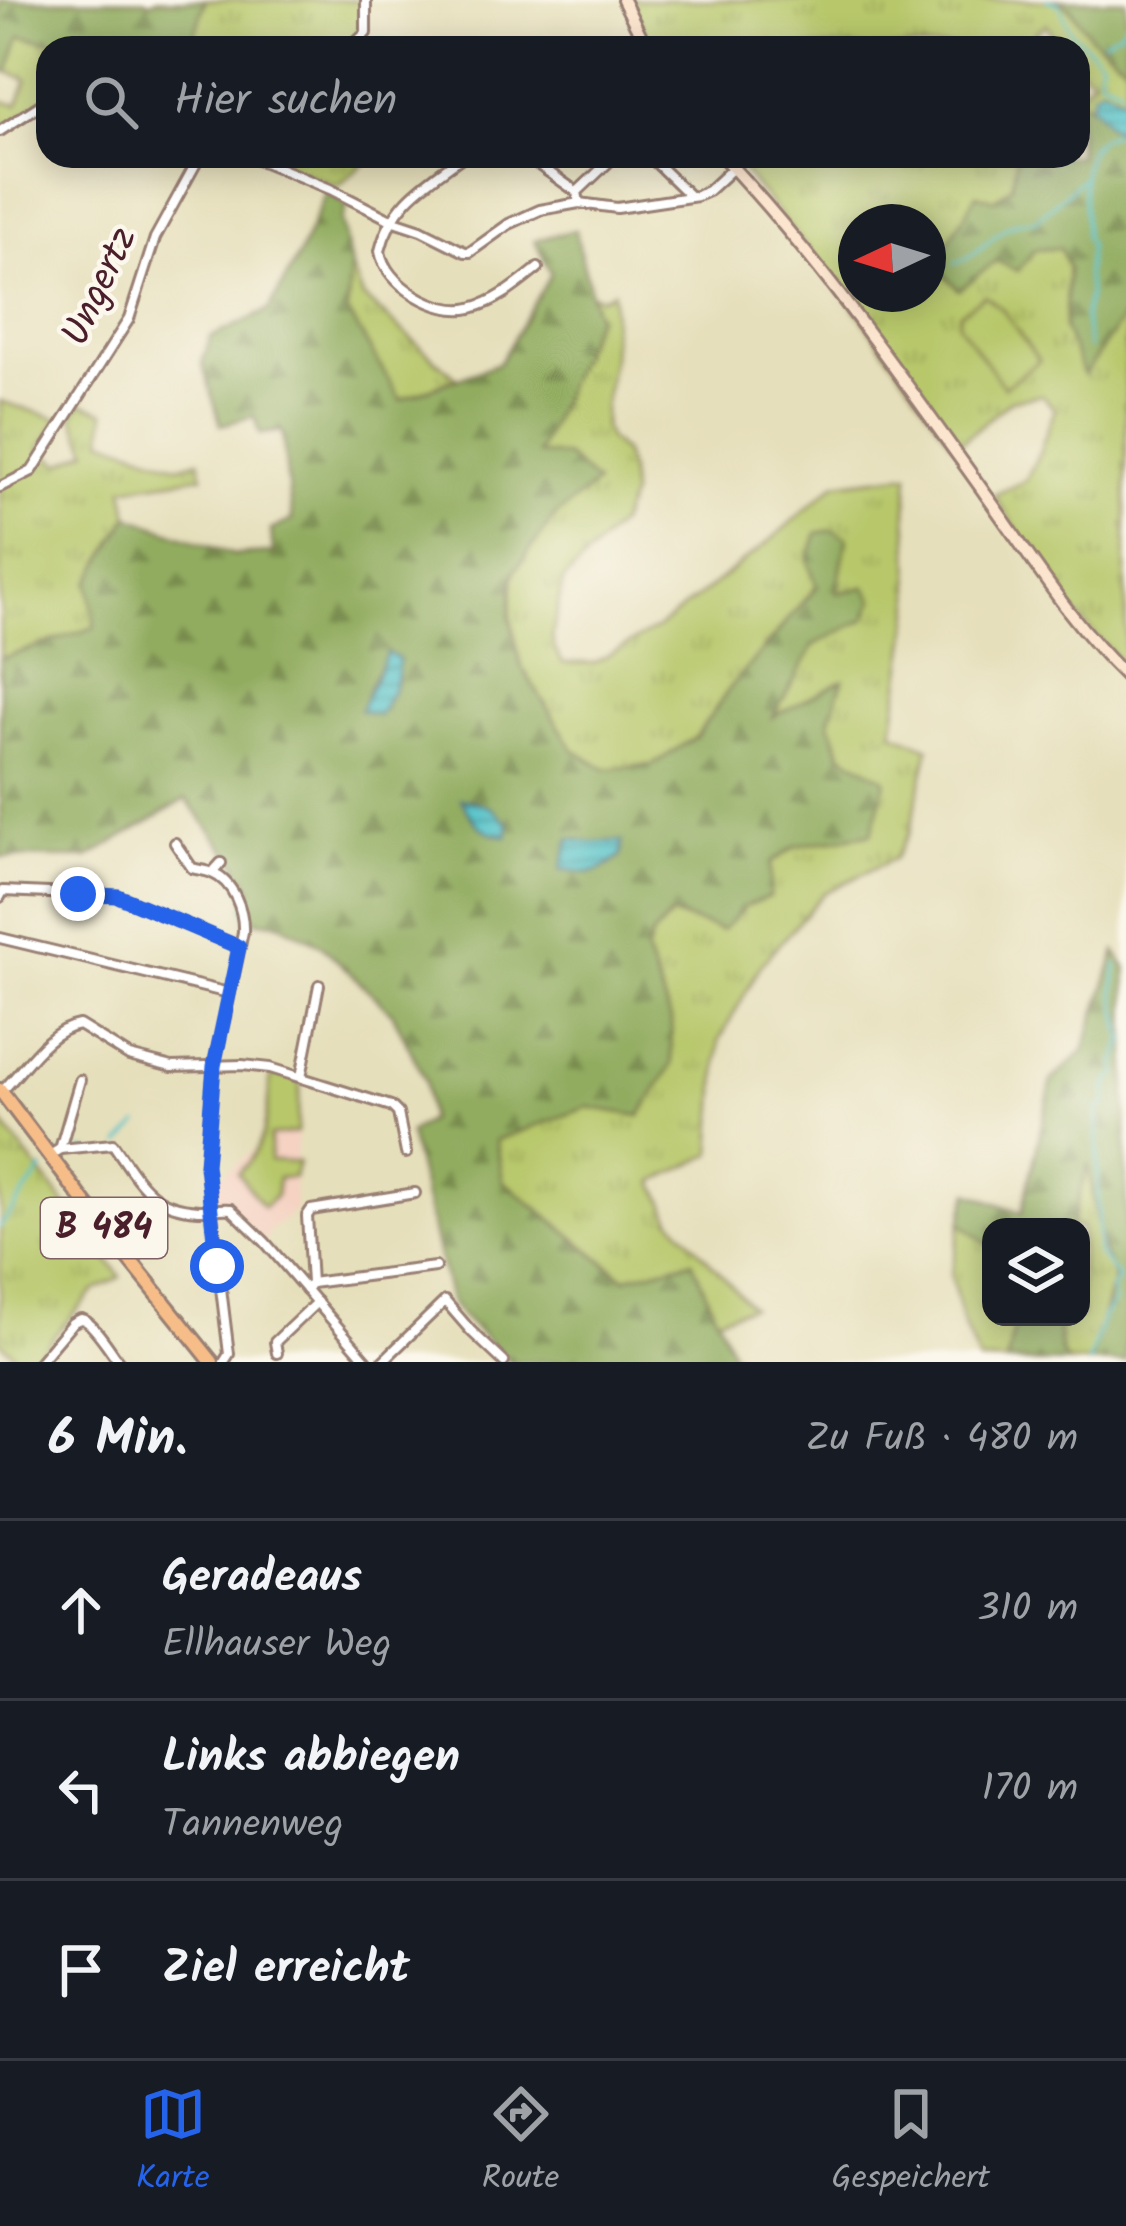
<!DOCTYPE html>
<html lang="de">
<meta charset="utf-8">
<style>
:root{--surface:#171b24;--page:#242831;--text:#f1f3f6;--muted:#9ea1a6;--line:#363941;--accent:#2563eb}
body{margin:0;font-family:Kalam,sans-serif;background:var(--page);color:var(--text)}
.controls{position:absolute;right:36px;bottom:36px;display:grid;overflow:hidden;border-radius:24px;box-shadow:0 6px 30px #0003}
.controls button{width:108px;height:108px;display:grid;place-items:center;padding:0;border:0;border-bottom:3px solid var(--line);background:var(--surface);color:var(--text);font:60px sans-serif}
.compass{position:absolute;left:838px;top:204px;width:108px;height:108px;border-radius:50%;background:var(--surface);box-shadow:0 6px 30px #0003;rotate:266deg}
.stop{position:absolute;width:36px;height:36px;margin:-27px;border:9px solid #2563eb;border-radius:50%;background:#fff}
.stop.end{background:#2563eb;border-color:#fff;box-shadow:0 3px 12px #0008}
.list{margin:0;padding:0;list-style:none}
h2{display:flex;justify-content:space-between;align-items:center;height:156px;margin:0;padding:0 48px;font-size:51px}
h2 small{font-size:39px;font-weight:400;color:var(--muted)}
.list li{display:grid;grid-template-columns:78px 1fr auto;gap:36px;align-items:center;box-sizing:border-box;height:180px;padding:0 48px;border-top:3px solid var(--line)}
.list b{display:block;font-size:45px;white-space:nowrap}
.list p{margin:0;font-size:39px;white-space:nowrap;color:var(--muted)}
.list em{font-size:39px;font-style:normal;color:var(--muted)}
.icon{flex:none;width:66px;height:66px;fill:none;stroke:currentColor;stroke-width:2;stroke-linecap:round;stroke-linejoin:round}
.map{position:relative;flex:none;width:1126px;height:1362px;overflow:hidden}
.search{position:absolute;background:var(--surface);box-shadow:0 6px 30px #0003;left:36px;right:36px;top:36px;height:132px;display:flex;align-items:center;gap:30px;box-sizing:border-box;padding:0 42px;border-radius:36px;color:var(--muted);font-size:45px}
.sheet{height:696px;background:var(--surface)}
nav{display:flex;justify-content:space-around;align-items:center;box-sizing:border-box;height:168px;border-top:3px solid var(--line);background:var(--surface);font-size:33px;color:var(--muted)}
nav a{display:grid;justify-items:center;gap:6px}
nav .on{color:var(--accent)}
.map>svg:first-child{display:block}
</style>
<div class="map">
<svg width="1126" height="1362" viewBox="0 0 1126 1362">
<defs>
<pattern id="grass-tufts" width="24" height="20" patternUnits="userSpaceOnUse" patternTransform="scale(3)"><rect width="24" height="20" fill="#b7c76a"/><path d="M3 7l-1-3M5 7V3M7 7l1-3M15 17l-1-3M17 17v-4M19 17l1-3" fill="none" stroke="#9faa5c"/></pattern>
<pattern id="forest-firs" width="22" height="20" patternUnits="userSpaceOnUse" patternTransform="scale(3)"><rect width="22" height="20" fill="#91ac5e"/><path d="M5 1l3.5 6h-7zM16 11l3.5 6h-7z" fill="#788b4e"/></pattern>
<pattern id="water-rules" width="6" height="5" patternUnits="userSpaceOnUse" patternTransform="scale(3)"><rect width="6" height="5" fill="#56c4ca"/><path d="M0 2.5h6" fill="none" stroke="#499fa4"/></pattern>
</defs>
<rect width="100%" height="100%" fill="#fbf7ec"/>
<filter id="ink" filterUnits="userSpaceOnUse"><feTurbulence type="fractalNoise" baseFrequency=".00833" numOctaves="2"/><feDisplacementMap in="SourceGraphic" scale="24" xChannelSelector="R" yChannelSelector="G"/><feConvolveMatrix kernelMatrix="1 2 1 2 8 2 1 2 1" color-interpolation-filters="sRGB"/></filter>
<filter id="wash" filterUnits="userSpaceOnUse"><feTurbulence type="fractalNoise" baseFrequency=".004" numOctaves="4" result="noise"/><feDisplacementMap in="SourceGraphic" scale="48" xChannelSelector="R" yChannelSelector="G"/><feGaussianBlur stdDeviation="2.7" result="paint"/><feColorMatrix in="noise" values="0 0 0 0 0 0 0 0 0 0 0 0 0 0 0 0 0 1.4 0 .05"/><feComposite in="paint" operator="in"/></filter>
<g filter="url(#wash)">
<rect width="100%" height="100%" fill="#e6dfbb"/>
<path fill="#f5d2c2" d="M271,1075L302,1080L294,1177L295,1211L270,1230L265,1242L231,1209L211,1210L209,1186L262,1144Z"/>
<g fill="url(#grass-tufts)" stroke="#80734a" stroke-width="3" fill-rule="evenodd">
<path d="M205,0H362C362,25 364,33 342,48H191Z"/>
<path d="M629,0H1059L1073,12L1091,37L1126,65V98L1102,86L1095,107L1078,99V94L1093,78L1078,67V48H1059L1047,24L1035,33L1033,48H1020L1019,45L1009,48H677L671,39L653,48Z"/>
<path d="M19,36L86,48H48V96L16,120L0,128V104L2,101L18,105L27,79L8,72Z"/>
<path d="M260,156H373L338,186Z"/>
<path d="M744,156H1017L1012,185L995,200L997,260L1034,250L1060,248L1068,268L1064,329L1085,374L1126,313V668L1063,600L994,495L1026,480L1039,453L1055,409L1042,395L1011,400L955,447L837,283L737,164ZM856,222H928V294H856Z"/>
<path d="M351,266L363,297L457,378L401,400L347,311Z"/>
<path d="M613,291L612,359L604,408V427L608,439L623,452L629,471L631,495L619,524L563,581L552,637L555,650L563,663H594L659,627L770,541L836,483L909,474L907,514L912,606L893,732L929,748L910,832L895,858L824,893L762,963L719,1041L712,1154L654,1182L673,1221L751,1307L716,1318L691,1261L625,1278L503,1181L496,1140L588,1107L671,1020L646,953L651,937L671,915L722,930L746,905L769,896L771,863L796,846L872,833L829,720L842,683L771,719L814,645L865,619L836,594L847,538L817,533L809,561L817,586L730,688L696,737L653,765L605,770L573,749L521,666L510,616L514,572L553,517L596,483L537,455L596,317L591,294L601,298Z"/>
<path d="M0,401L59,419L39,450L61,464L88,450L73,416L81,403L105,412L103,439L179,466L199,460L203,476L124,488L129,516L89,583L96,627L0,659Z"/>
<path d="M0,1120L121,1277L94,1291L31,1362H15L13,1353L0,1343Z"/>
<path d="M1088,1160L1101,1248L1114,1277L1090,1362H1067L1061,1352L1057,1317H1081V1227H1071Z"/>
<path d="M961,1223L991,1247V1317H1016L1007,1362H979L963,1323L951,1275Z"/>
</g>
<g fill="url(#forest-firs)" stroke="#6e6644" stroke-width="3" fill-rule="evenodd">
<path d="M0,0H145L149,3L156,0H205L191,48H86L20,36L8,72H0Z"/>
<path d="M1059,0H1126V65L1091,37L1073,12Z"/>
<path d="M1078,99L1095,107L1110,126L1118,130L1126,128V313L1084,375L1064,329L1068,268L1060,248L1034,250L1018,271L996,261L959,290L935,264L977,194L995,200L1012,185L1017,156H1078Z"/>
<path d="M326,192L347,204L341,221L351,266L347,311L401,400L499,363L551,274L535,240L575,230L596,316L538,454L566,456L596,483L553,518L514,572L510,616L521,666L573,749L605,769L652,765L696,737L730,688L817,587L808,561L817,533L832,530L847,537L837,593L865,587L874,600L865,619L814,645L773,717L843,680L829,720L840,753L886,780L872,833L796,846L771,863L770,896L746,906L722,930L671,915L651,937L646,953L671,1020L672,1065L640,1116L588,1107L496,1140L503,1181L624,1278L692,1261L733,1354L756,1362H511L460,1315L450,1300L409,1133L429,1120L425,1080L393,1014L320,944L279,923L251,920L238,865L186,799L88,858L0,857V659L95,627L89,583L129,516L233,555L273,553L271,530L292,520L282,431L260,434L254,416L221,425L202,363L211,337L269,310L299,255ZM388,653L398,679L379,715L361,710L373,679Z"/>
<path d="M1116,952L1126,968V1362H1090L1114,1277L1101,1248L1088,1164L1071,1227H991V1247L961,1223L969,1192L1022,1213L1052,1080L1084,1051Z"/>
<path d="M1016,1317H1057L1061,1352L1067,1362H1007Z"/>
</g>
<g fill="#b7c76a" stroke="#80734a" stroke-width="3">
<path d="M985,295L1002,309L1039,361L1004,387L958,324L960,313Z"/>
<path d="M271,1075L301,1077L297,1133L270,1136V1161L298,1162L294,1177L278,1178L276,1196L263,1207L238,1173C270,1144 265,1116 271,1075Z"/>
</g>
<g fill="url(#water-rules)" stroke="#50727a" stroke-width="3">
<path d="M1102,86L1126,98V128L1118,131L1110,126L1091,104L1093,92Z"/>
<path d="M387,653L399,659C398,681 390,696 379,715L360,710Z"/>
<path d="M461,799C484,803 495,807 509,825L507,837C479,831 474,824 461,799Z"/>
<path d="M570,839L591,842L622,841L621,856C597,876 591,874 561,869Z"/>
</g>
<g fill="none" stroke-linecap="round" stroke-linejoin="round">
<g stroke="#56c4ca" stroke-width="3">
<path d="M1047,0L1059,4L1071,32L1101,60L1099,77L1126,90"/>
<path d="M1104,40L1123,29L1126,22"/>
<path d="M954,263C984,257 999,217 1035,221L1082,179"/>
<path d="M1089,348L1084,316L1089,294L1086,276L1089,244L1085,238C1088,203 1066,132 1126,132"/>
<path d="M243,906L247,915V928"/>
<path d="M121,1144L139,1124"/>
<path d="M61,1154L89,1150"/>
<path d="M0,1227L43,1169"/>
<path d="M1089,1362L1103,1317L1114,1302L1111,1288L1119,1279L1098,1253V1109L1106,1105L1108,1083L1117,1074L1116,1063L1124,1040L1114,993L1117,964"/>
</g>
</g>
</g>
<g filter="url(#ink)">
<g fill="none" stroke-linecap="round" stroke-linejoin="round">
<g stroke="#987f73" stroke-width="14">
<g id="street">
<path d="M350,48L366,33V0"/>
<path d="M0,131L48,100"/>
<path d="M250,156L330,189L391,220L421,230L465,252H470L509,224L540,210L579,203L617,208L697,196L708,191L733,168"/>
<path d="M463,156C425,184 392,202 380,251C385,285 439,316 471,308C497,302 518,284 538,268"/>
<path d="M526,156L577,192"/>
<path d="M649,156L689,195"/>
<path d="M579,203L577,192L615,156"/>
<path d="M0,487L32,471L129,319L155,238L200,156"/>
<path d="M175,843L192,868C198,870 205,870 212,873C234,882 244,911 243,932L214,1066L206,1165L229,1354L224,1362"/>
<path d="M212,873L221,863"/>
<path d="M0,897L3,891L118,896L239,947"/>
<path d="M0,938L229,993"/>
<path d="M301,1077L319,985"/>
<path d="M2,1091C24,1070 47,1030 79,1025L129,1056L172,1067L242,1065L270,1068L391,1106L398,1113L406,1153"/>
<path d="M60,1149L80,1080"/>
<path d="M50,1155L60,1149L113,1144C142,1186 153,1212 212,1210C218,1209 224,1208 231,1209L265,1242L368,1362"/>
<path d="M311,1283L435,1267"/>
<path d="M306,1290L311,1283L307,1216L311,1210L415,1193"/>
<path d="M277,1353L275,1342L317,1302"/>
<path d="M39,1362L72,1323C75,1322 78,1319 81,1319C92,1320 112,1353 119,1362"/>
<path d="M382,1362L445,1301L471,1331L504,1362"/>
</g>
</g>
<g stroke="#987f73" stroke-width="16">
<g id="secondary">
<path d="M623,0L647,48"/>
<path d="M722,156C820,260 903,379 986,495C1031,557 1070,622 1126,676"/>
</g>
</g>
<g stroke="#987f73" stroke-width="18">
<path id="primary" d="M0,1090L98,1220L212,1362"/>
</g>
<use href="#street" stroke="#fff" stroke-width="8"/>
<use href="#secondary" stroke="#fce5cf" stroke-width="10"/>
<use href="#primary" stroke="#f7bd88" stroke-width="12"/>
</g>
</g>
<g fill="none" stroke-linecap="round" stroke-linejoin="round" filter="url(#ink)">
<path stroke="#2563eb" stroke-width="15" d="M78,894L118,896L239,947L214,1066L206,1165L217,1266"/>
</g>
<g text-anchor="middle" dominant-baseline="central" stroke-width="9" stroke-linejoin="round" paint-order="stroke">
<rect fill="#fbf7ec" stroke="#7f6065" stroke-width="3" x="41" y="1198" width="126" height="60" rx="9"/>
<g font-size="36" font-weight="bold" fill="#4a1f2b">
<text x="104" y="1228">B 484</text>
</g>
<g font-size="39" fill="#4a1f2b" stroke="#fbf7ec">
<text transform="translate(101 287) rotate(-65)">Ungertz</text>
</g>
</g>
</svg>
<div class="controls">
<button><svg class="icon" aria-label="layers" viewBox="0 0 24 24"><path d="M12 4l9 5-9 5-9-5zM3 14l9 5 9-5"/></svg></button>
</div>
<svg class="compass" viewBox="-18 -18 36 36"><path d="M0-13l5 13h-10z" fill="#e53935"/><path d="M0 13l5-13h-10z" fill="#9ea1a6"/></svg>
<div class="stop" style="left:217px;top:1266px"></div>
<div class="stop end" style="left:78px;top:894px"></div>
<div class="search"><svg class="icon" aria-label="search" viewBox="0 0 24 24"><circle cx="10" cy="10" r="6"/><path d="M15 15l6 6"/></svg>Hier suchen</div>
</div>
<section class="sheet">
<h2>6 Min.<small>Zu Fuß · 480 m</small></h2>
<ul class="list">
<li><svg class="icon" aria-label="ahead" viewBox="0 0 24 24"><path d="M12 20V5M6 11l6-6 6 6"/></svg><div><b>Geradeaus</b><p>Ellhauser Weg</p></div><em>310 m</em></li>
<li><svg class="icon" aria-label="left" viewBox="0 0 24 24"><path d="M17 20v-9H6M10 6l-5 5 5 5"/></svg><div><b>Links abbiegen</b><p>Tannenweg</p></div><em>170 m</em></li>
<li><svg class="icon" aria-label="arrive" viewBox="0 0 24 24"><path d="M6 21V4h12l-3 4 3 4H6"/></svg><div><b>Ziel erreicht</b></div></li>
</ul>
</section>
<nav>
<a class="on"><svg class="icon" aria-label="map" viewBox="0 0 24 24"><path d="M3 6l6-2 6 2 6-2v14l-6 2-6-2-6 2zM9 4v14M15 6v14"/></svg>Karte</a>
<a><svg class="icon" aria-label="directions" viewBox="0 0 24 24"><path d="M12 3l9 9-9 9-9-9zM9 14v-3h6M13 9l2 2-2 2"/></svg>Route</a>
<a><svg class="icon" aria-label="saved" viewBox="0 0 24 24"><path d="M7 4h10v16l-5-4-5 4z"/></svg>Gespeichert</a>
</nav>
